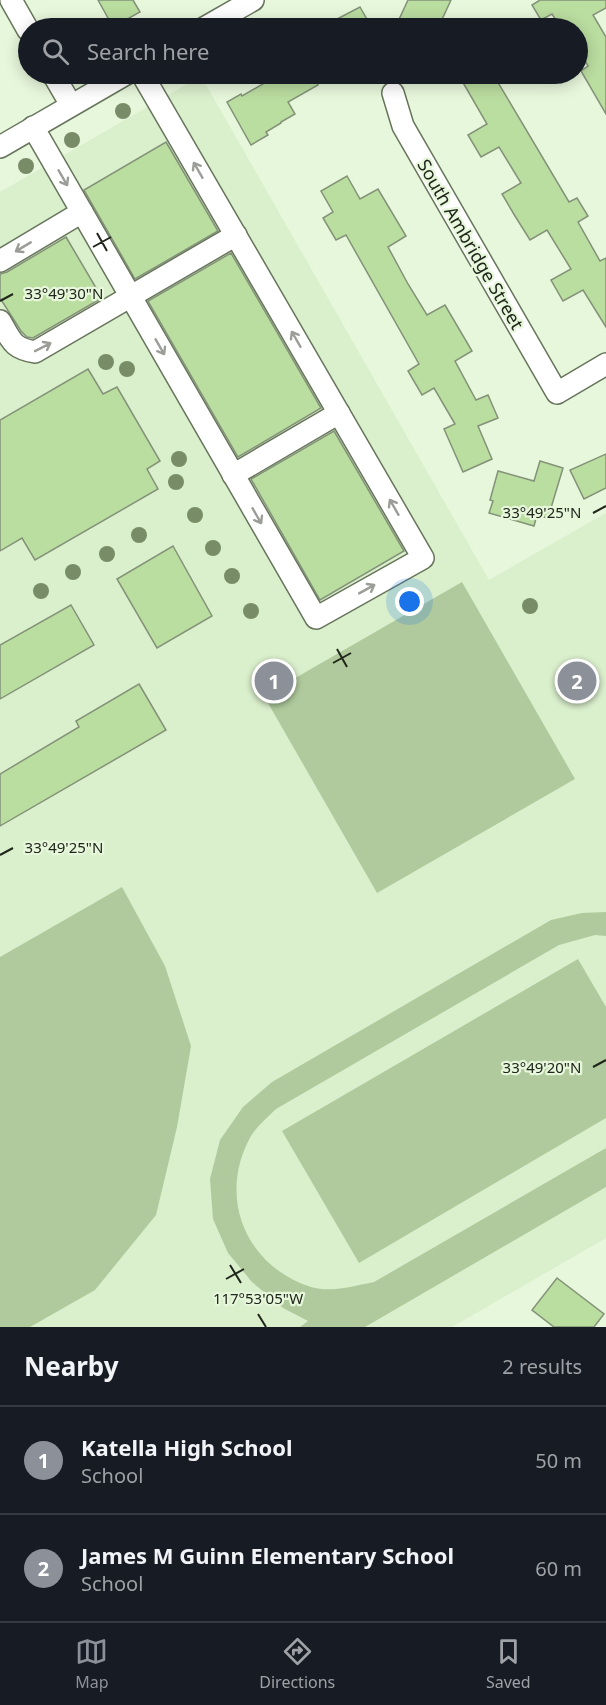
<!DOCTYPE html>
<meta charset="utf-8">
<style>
:root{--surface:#171b24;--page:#20242c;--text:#f1f3f6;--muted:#9ea1a6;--line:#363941;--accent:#8c9099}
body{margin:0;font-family:"Noto Sans",sans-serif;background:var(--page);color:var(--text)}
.you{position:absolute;left:410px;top:602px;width:21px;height:21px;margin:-15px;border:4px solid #fff;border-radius:50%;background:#1a73e8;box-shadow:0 0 0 9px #1a73e833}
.badge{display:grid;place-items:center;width:39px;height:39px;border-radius:50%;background:var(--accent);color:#fff;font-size:20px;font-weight:700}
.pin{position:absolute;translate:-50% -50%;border:3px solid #fff;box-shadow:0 2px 6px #0006}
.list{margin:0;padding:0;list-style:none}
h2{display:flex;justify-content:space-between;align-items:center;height:78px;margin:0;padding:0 24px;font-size:26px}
h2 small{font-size:20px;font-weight:400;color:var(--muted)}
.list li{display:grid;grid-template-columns:39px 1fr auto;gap:18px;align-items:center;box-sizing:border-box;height:108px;padding:0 24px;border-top:2px solid var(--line)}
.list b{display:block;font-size:22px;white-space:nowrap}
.list p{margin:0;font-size:20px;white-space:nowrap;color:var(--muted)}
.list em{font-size:20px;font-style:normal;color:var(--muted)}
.icon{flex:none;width:33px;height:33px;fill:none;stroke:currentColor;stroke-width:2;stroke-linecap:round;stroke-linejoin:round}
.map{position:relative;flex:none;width:606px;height:1327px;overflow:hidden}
.search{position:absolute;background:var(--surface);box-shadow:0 3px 15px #0003;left:18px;right:18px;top:18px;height:66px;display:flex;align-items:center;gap:15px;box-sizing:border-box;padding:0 21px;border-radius:33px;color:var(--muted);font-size:22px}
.sheet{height:294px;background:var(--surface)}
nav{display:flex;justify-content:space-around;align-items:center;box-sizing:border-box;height:84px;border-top:2px solid var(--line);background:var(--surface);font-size:16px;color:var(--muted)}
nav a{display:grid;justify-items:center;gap:3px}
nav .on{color:var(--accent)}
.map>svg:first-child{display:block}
</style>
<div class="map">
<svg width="606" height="1327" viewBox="0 0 606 1327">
<rect width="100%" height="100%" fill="#e7f7db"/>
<path fill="#daefcc" d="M201,76L489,580L606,513V1238L452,1327H0V192Z"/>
<g fill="#b0ca9d">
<path d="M462,582L575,779L377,893L264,696Z"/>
<path d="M122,887L165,966L191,1046L177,1127L156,1215L95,1290L30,1327H0V957Z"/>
<path d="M606,912V936L595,935L559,945L276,1109C268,1117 257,1126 251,1136C217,1196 245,1266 311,1287C331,1293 354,1286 374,1282L606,1148V1187L365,1327H300L308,1321L283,1308L252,1282L228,1253L213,1219L210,1179L220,1140L243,1107L272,1082L551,920L582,913Z"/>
<path d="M578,959L606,1007V1118L359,1263L282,1131Z"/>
</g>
<g fill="#badda0" stroke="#839278" stroke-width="1.5">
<path d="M98,0H133L140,12L113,27Z"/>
<path d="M408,0H451L438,28H395Z"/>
<path d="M540,0H606V8L593,15L606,37V114L581,71L588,66L578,48V28H561L552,14L541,20L532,5Z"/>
<path d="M360,7L372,28H320Z"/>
<path d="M291,74H312L318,85L288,102L295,114L281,122V123L266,132L268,135L251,145L227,102L241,94L242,96L273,78L276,82Z"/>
<path d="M458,74H493L569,202L577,198L588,216L578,222L600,261L606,258V327L583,290L563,301L551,280L571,269L547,230L530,240L515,216L502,194L521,183L499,147L481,157L468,135L487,124Z"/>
<path d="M166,142L218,231L135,279L84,190Z"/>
<path d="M347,176L360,199L378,189L406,236L388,247L408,284L427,315L445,305L472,351L455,361L476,400L488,395L498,418L478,426L492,459L463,472L444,429L455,424L434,388L422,395L408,371L419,364L346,235L336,240L323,218L333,212L321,191Z"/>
<path d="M66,237L102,298L33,338L27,337L21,331L0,298V274L7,272Z"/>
<path d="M231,253L321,408L238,457L148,301Z"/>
<path d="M88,369L103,394L117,387L160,461L147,469L158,489L35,560L22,538L0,551V420Z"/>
<path d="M334,431L404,551L320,600L251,479Z"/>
<path d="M606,454V488L584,499L570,470Z"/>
<path d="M540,461L563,468L548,518L537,515L534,526L489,513L493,501L490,500L498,471L534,481Z"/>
<path d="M173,546L212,616L157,648L117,579Z"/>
<path d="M71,605L94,645L0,699V645Z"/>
<path d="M139,684L166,730L0,826V774L79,727L76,721Z"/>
<path d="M557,1278L604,1314L594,1327H554L532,1310Z"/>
</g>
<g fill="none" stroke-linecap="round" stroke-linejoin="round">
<g stroke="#67755c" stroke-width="24">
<g id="minor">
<path d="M11,0L28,30"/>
<path d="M204,28L253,0"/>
<path d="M53,74L71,105"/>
<path d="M393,93L403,126L557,393L606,364"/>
<path d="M33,127L316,618L423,558L142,74"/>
<path d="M0,147L126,74"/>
<path d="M0,261L82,212"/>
<path d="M0,321C12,341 12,348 35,352L236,235"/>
<path d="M233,475L339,413"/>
</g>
</g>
<use href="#minor" stroke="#fff" stroke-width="21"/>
</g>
<g fill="#788c67">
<circle cx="123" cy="111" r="8"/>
<circle cx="72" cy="140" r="8"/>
<circle cx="26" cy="166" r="8"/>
<circle cx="106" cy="362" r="8"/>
<circle cx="127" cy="369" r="8"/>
<circle cx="179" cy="459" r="8"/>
<circle cx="176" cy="482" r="8"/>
<circle cx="195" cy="515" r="8"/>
<circle cx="139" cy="535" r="8"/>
<circle cx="213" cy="548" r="8"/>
<circle cx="107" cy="554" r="8"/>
<circle cx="73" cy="572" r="8"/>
<circle cx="232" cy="576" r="8"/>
<circle cx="41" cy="591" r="8"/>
<circle cx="530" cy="606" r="8"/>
<circle cx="251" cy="611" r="8"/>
</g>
<defs><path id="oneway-shaft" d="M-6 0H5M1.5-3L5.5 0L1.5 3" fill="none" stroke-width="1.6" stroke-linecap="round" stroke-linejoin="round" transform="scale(1.5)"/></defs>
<g stroke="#9b9d98">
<use href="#oneway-shaft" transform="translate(198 170) rotate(-120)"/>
<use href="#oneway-shaft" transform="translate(63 178) rotate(60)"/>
<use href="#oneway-shaft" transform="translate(23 247) rotate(149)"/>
<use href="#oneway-shaft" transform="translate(296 339) rotate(-120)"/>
<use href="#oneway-shaft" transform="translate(43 347) rotate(-27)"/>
<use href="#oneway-shaft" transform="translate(160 347) rotate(60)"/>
<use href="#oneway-shaft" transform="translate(394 507) rotate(-120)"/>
<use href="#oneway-shaft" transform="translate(257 516) rotate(60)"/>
<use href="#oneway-shaft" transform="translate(367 589) rotate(-29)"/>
</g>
<path fill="none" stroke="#20261b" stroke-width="2" d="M97,233L107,251M93,247L111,237M0,301L13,294M593,513L606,506M337,649L347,667M333,663L351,653M0,855L13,848M593,1067L606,1060M230,1265L241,1283M226,1279L244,1269M258,1314L266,1327"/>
<g text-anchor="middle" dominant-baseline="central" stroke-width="4.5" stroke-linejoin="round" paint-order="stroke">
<g font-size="18" fill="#20261b" stroke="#e7f7db">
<text transform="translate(471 244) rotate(60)">South Ambridge Street</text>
</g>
</g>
<g font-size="15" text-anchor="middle" fill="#20261b" stroke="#e7f7db" stroke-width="4.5" stroke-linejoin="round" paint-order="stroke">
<text x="64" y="299">33°49'30"N</text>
<text x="542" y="518">33°49'25"N</text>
<text x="64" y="853">33°49'25"N</text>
<text x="542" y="1073">33°49'20"N</text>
<text x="258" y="1304">117°53'05"W</text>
</g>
</svg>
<div class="you"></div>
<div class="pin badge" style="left:274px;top:681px">1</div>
<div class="pin badge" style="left:577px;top:681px">2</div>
<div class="search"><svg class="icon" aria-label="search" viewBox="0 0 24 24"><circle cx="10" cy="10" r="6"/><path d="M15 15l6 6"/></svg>Search here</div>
</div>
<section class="sheet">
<h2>Nearby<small>2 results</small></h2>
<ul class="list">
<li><span class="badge">1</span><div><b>Katella High School</b><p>School</p></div><em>50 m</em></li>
<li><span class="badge">2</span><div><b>James M Guinn Elementary School</b><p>School</p></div><em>60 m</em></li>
</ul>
</section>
<nav>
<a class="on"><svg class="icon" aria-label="map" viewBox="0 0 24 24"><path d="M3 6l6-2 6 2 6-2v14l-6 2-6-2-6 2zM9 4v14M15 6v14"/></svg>Map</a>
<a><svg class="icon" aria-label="directions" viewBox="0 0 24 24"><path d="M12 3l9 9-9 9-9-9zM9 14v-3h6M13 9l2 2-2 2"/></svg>Directions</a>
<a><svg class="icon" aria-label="saved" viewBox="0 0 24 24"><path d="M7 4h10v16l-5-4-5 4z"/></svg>Saved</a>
</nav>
